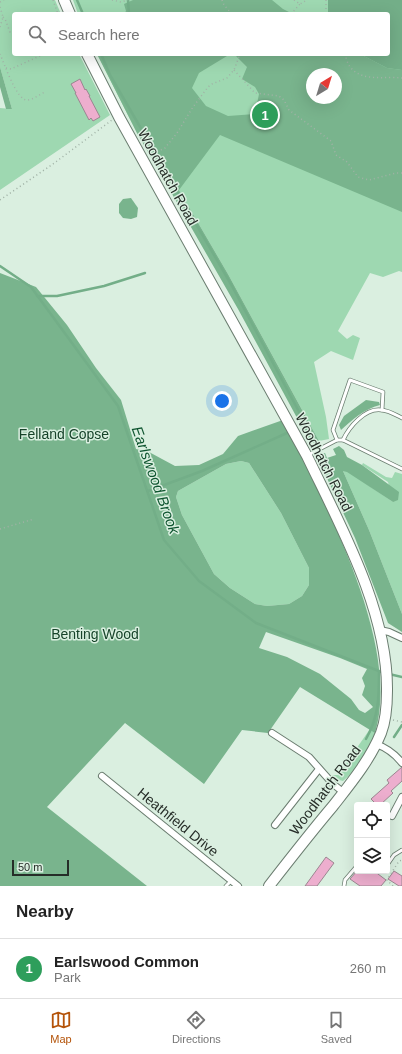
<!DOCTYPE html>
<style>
:root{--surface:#fff;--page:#f6f6f6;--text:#222;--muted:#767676;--line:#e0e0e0;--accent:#b45309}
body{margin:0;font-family:Helvetica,sans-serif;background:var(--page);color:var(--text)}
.controls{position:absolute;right:12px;bottom:12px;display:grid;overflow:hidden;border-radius:4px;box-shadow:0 4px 16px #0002}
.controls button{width:36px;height:36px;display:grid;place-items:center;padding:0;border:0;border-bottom:1px solid var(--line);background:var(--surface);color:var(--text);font:20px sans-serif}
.compass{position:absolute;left:306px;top:68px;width:36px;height:36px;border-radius:50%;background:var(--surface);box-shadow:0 4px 16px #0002;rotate:38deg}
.scale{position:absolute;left:12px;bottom:10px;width:57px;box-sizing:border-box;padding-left:4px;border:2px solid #262d28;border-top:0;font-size:11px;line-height:14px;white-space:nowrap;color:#262d28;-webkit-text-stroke:3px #daefe0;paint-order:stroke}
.you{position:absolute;left:222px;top:401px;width:14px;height:14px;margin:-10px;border:3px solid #fff;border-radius:50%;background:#1a73e8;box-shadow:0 0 0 6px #1a73e833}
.badge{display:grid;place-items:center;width:26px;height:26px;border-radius:50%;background:var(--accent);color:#fff;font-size:13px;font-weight:700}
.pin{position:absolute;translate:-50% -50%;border:2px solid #fff;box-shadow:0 1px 4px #0006}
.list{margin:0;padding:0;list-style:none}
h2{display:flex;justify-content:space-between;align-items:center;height:52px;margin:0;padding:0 16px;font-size:17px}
h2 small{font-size:13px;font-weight:400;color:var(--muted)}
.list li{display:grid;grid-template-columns:26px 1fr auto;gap:12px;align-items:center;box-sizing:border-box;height:60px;padding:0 16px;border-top:1px solid var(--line)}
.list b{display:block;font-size:15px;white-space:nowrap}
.list p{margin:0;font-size:13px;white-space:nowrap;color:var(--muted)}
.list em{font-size:13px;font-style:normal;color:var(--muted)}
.icon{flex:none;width:22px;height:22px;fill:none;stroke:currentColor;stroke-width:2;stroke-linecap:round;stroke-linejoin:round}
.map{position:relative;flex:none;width:402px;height:886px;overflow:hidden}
.search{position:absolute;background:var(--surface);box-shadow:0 4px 16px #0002;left:12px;right:12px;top:12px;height:44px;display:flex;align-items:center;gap:10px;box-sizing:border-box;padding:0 14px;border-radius:4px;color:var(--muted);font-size:15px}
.sheet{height:112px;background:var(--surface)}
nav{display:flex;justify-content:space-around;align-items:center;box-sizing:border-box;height:56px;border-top:1px solid var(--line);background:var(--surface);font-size:11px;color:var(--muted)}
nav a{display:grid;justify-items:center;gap:2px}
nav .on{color:var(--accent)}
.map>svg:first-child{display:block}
</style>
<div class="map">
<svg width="402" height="886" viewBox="0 0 402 886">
<rect width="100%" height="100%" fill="#daefe0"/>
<g fill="#9ed8b1" fill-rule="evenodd">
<path d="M0,0H55L61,14H14V54H79L110,115L0,190V108L12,109L0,67Z"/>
<path d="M73,0H402V272L399,271L383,277L370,273L338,331L347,339L353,335L360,338L353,360L331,351L314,362L326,417L329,439L319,441L228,274L179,190L137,133L97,54H388V14H78ZM312,74H336V98H312Z"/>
<path d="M241,461L249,463L281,513L309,568V585L302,596L289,604L267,606L255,604L230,588L214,574L182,515L176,497L178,491L226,464Z"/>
<path d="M363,463L386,477L392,478L395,472L402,474V614L369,530L343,471H347L393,502L388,482L362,465Z"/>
<path d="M370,729L375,733C367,750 358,769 343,781L336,779L332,775H338Z"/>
</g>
<g fill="#79b48d" fill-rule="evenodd">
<path d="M133,0H272L283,9L293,14H124L126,11L124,4Z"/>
<path d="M97,54H360L387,68L402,70V212L220,135L179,190L228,274L319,441L314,443L309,440L238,309L137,133ZM227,56H236L247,67L242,79L255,87L259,94L255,114L228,116L206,106L192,88L199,73ZM312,74H336V98H312Z"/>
<path d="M0,67L12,109H6L0,87Z"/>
<path d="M131,198L138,208L137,217L131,219L123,218L119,213V204L123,199Z"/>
<path d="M0,273L36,287L67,325L96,368L121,400L136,449L149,452L175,466L199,465L223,454L238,436L283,420C323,499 402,644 375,733L300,687L268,733L242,730L204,784L125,723L47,807L147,886H0ZM241,461L249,463L281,513L309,568V585L302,596L289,604L267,606L255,604L230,588L214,574L182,515L176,497L178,491L226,464ZM266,632L340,658L367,669L362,678L365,686L362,695L373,707L365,713L359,710L351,699L320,674L287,657L259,648Z"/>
<path d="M366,400L379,402L380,405C364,409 352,420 341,430L339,425L344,416Z"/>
<path d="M339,446L344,450L347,457L362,465L399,492L398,500L393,502L347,472L343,471L369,530L402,614V632L388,623L355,538L318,459L320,455L325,453L327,458L336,455L333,449Z"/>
</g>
<path fill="#73ae88" d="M328,0H402V70L387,68L360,54H388V14H328Z"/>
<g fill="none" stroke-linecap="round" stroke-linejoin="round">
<g stroke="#73ae88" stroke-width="2.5">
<path d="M77,0L83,14"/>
<path d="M128,0L129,14"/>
<path d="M101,54L110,75L154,151"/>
<path d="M156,155L232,286L305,423"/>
<path d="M0,266L31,287L118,406L164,540L199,581L256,623L384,673"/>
<path d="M37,296H57L104,286L145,273"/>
<path d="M148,491L202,471L287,433"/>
<path d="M389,674L402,677"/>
<path d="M394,737L402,725"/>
<path d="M366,739C379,716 379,697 379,672"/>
</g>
</g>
<g fill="#edaece" stroke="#9b8690">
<path d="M80,79L85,90L86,89L90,96H89L100,117L93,121L91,118L89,120L75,93H76L71,84Z"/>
<path d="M402,767V781L391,791L393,793L380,805H377L371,799L389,783L387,780Z"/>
<path d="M326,857L334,863L317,886H305Z"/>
<path d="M357,871H374L386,880L381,886H360L350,879Z"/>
<path d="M394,871L402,876V886H399L388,879Z"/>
</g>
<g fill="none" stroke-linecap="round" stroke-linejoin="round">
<g stroke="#6b7d70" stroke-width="4.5">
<g id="lane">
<path d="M337,440L333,430L350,380L383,392L382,410"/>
<path d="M343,440C349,427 365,408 381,410C388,410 396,415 402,418"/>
<path d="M308,455L337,440H343L402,469"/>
<path d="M387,865L394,855L402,850"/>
<path d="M226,886L231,881"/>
<path d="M344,886L345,880L357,866"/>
</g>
</g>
<g stroke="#6b7d70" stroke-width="8">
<g id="street">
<path d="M380,630L389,632L402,638"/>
<path d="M272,733L309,757L333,784L343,792"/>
<path d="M376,744C387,748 395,754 402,763"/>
<path d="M102,776L238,886"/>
<path d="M392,816L402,797"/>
<path d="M275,825L319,769"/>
</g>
</g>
<g stroke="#6b7d70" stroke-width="12">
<g id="primary">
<path d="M64,0L70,14"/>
<path d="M87,54L119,117L307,456C341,527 388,611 387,691C387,705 386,720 381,733C370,760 351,783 333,806C311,832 290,859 269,886"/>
</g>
</g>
<g stroke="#a1b2a6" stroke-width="1.5" stroke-dasharray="1 3" stroke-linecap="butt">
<path d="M53,0L58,14"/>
<path d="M112,0L121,2L128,0"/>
<path d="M222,0L224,5L232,14"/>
<path d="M294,0L300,4L307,0"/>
<path d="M326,0V14"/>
<path d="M0,2L4,0"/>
<path d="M0,7L3,17L0,27"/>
<path d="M53,14L57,12"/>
<path d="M291,14L300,4"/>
<path d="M3,17L5,19L10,32L14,30"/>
<path d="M0,54C4,63 17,101 27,100C33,100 40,94 45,92"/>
<path d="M345,54C346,58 348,65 351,68C363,82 386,76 402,78"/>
<path d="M6,68L11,69L44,54"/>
<path d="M234,70L255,93L279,96L284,100L289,110L331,141L336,155L347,162L358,177L369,180L396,173H402"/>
<path d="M150,155L165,148L177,133L193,107L208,87L212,84L227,78L234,70L240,54"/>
<path d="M0,200L53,164L112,120"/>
<path d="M0,529L34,519"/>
<path d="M393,720L402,722"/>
<path d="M393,886L387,880L399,861L402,860"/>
</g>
<use href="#lane" stroke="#fff" stroke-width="3"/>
<use href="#street" stroke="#fff" stroke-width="6"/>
<use href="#primary" stroke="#fff" stroke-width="10"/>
</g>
<g text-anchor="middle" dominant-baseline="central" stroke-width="3" stroke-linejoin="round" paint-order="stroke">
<g font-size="14" fill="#262d28" stroke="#daefe0">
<text transform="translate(168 177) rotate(61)">Woodhatch Road</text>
<text transform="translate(324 462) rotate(63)">Woodhatch Road</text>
<text transform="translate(325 790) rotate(-53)">Woodhatch Road</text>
<text transform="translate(178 822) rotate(39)">Heathfield Drive</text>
</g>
<g font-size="14" fill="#164329" stroke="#daefe0">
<text x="64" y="434">Felland Copse</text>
<text x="95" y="634">Benting Wood</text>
</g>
<g font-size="15" font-style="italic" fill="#0f5530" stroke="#daefe0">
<text transform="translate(156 480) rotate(70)">Earlswood Brook</text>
</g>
</g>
</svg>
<div class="controls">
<button><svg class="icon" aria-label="locate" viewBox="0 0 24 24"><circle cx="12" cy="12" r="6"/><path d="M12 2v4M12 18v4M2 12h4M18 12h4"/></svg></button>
<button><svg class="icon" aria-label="layers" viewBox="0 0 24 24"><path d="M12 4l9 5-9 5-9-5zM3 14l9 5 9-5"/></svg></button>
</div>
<svg class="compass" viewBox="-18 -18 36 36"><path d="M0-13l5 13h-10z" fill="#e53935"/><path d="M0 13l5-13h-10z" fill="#767676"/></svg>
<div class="scale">50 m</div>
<div class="you"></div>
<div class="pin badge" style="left:265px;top:115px;background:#2e9e5b">1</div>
<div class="search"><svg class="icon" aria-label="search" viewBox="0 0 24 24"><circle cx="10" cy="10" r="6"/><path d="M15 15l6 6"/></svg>Search here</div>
</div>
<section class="sheet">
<h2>Nearby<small></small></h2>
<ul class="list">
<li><span class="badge" style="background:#2e9e5b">1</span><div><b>Earlswood Common</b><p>Park</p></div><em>260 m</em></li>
</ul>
</section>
<nav>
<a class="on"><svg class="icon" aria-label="map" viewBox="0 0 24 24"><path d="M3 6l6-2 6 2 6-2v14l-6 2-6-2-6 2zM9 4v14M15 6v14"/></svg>Map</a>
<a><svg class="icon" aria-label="directions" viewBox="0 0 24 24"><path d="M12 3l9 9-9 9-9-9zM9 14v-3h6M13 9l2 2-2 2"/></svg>Directions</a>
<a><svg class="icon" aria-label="saved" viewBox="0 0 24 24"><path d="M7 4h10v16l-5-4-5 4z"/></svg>Saved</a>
</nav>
